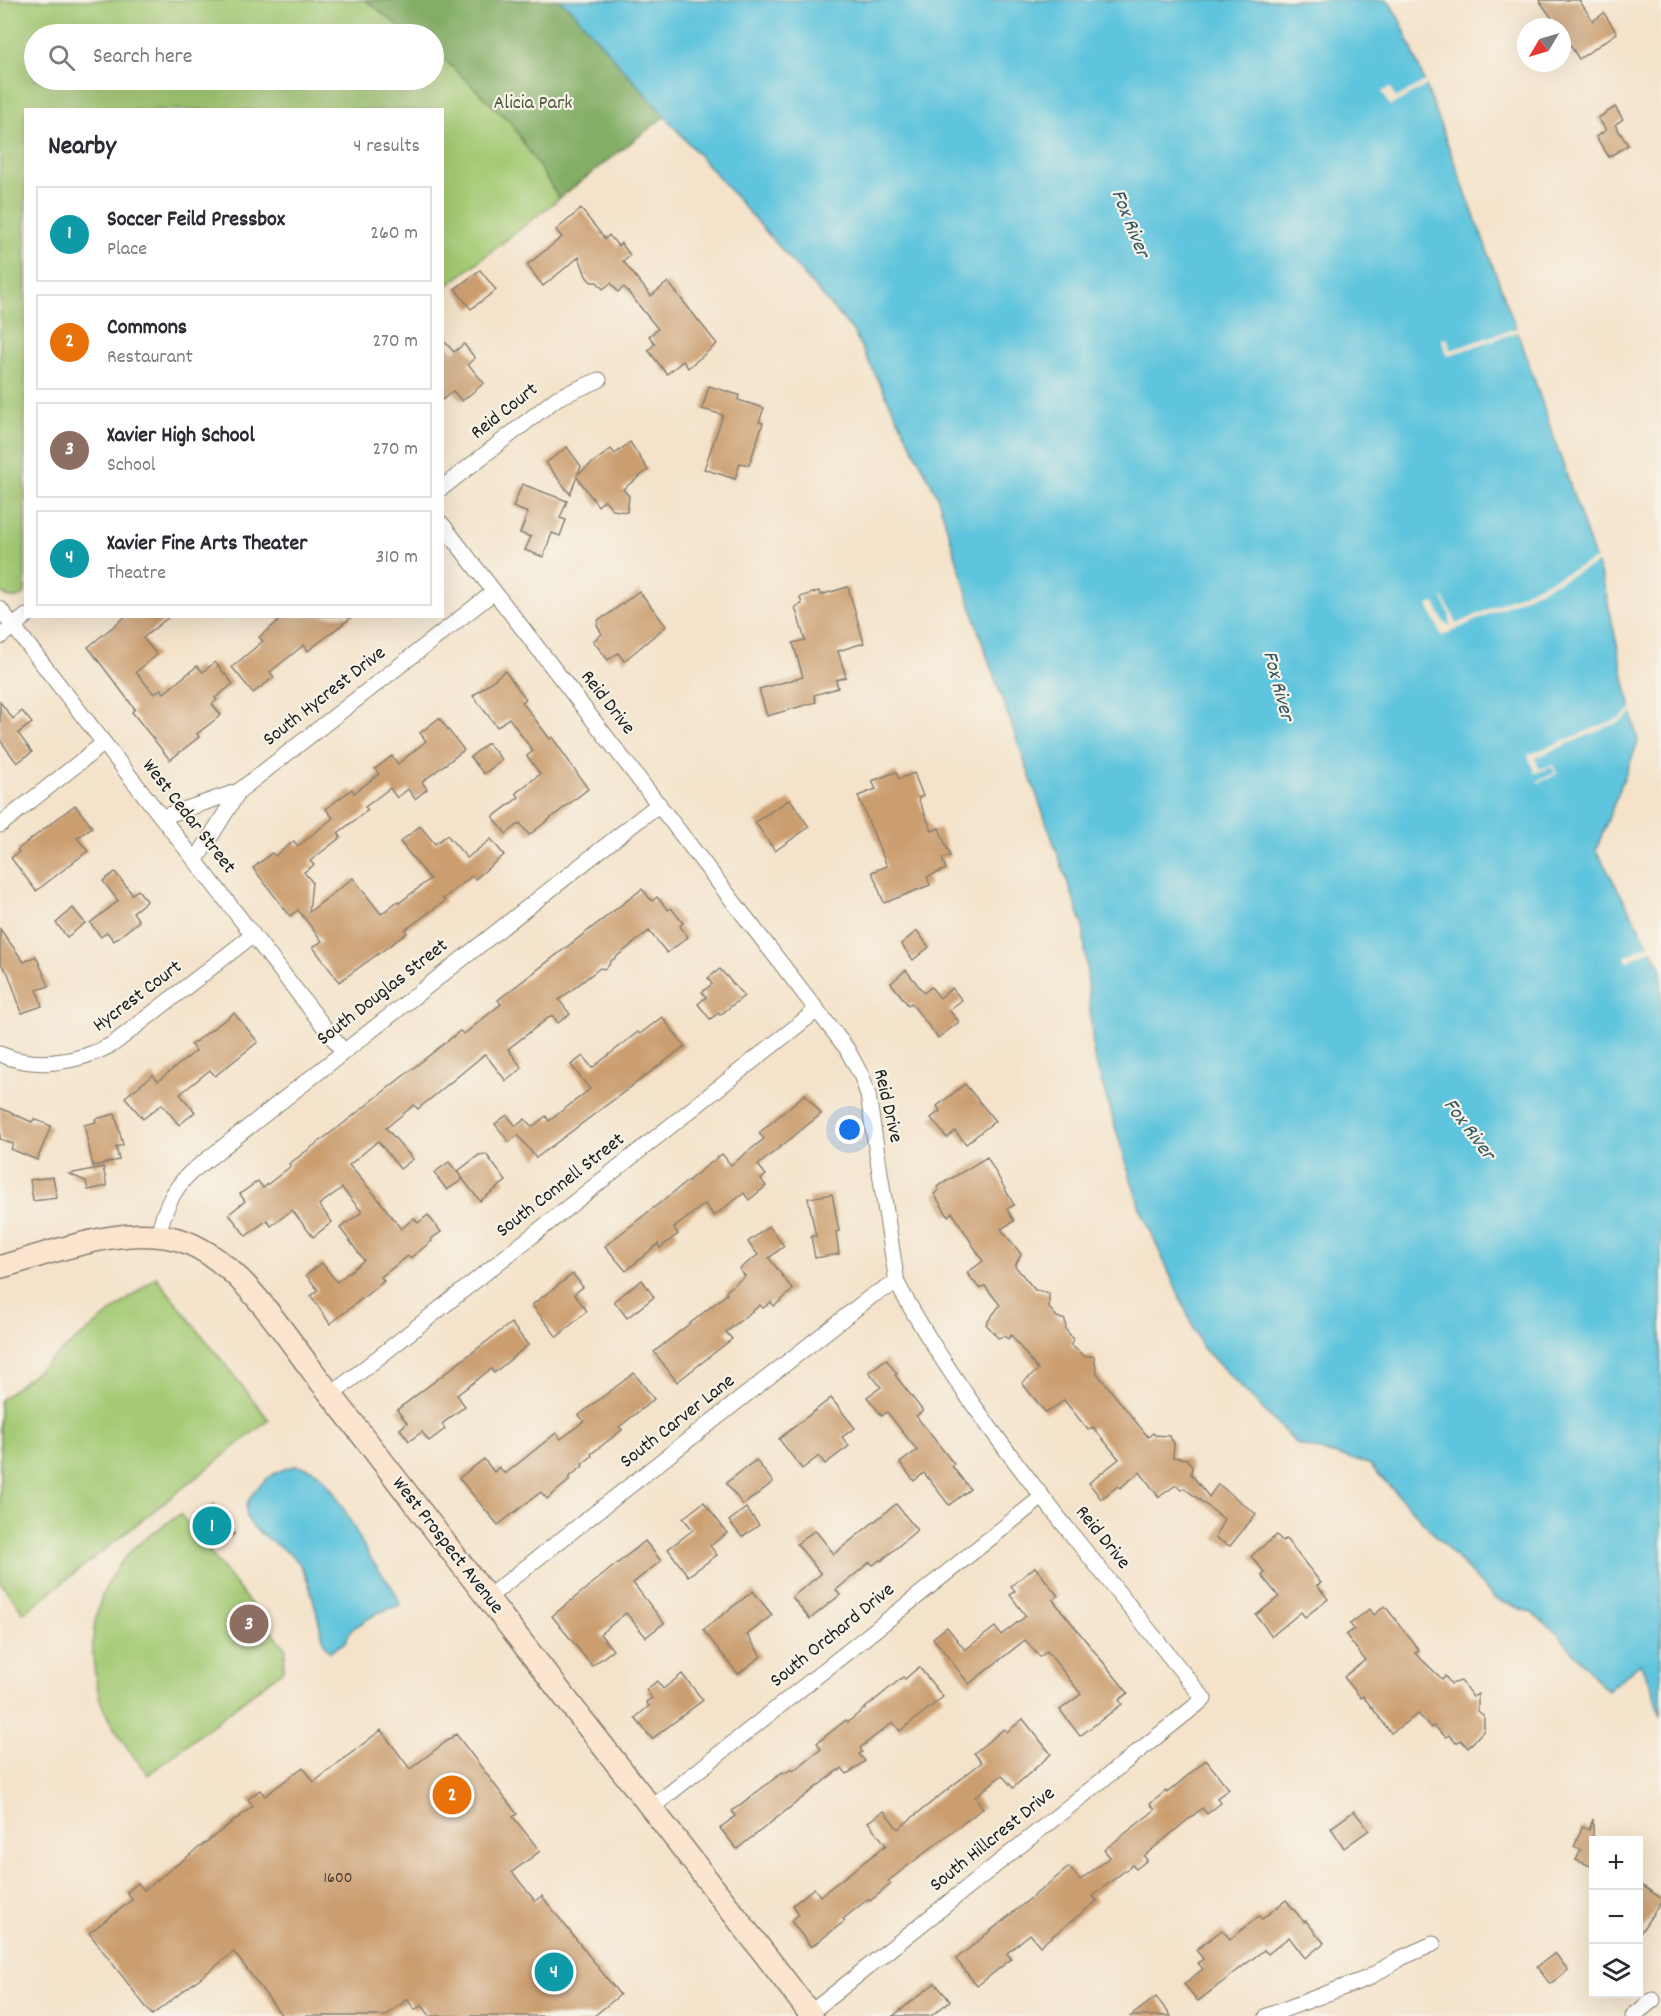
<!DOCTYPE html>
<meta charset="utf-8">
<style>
:root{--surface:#fff;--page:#f7f7f7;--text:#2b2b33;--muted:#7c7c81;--line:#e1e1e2;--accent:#1f6fb2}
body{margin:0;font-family:Dekko,sans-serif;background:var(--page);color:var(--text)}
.controls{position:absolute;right:18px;bottom:18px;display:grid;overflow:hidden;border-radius:0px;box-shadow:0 6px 24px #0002}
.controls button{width:54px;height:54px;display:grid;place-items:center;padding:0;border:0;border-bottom:2px solid var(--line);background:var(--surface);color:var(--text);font:30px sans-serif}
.compass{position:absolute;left:1517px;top:18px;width:54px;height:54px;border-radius:50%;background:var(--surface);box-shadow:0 6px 24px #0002;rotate:232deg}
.you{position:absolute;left:850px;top:1130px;width:21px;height:21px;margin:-15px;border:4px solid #fff;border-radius:50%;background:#1a73e8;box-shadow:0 0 0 9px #1a73e833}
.badge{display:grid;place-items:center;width:39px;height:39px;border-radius:50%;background:var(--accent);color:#fff;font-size:20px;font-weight:700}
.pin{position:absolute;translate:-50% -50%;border:3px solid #fff;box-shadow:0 2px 6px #0006}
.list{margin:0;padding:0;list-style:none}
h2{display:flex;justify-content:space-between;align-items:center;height:78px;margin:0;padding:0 24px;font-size:26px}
h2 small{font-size:20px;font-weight:400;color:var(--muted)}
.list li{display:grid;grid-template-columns:39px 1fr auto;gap:18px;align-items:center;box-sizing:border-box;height:96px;margin:0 12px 12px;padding:0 12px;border:2px solid var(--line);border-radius:0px}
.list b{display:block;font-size:22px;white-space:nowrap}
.list p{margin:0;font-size:20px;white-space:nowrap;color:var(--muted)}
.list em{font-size:20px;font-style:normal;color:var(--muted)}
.icon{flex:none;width:33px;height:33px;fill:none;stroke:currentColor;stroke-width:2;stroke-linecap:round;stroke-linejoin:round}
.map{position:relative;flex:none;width:1661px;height:2016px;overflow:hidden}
.search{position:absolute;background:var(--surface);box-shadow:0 6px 24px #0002;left:24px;top:24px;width:420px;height:66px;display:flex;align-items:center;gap:15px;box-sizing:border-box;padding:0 21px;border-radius:33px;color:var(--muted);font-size:22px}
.panel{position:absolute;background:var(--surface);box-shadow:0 6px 24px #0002;left:24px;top:108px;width:420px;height:510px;border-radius:0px}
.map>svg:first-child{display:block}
</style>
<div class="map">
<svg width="1661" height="2016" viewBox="0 0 1661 2016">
<rect width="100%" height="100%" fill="#f7f3e8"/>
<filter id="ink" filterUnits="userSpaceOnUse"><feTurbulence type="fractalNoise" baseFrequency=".0167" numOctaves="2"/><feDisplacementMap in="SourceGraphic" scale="12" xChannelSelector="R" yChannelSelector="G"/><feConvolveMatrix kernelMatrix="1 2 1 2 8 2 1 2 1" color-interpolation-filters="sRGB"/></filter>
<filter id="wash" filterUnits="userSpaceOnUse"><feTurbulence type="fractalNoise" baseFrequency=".008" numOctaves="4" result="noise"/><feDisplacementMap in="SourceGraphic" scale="24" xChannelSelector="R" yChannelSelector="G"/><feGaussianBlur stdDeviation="1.35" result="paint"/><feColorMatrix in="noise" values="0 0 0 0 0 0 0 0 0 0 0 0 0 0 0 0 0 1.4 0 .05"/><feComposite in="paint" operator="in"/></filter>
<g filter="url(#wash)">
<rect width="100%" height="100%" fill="#f4e3ca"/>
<g fill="#a4ca75" stroke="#607348" stroke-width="1.5" fill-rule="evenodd">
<path d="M0,0H558L665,116L443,289L442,110H26L25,593C16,601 8,600 0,590ZM34,34H434V80H34Z"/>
<path d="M156,1277L269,1420L24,1613L0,1582V1400Z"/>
<path d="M180,1514L286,1649L283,1670L148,1775C132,1754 113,1731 103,1707C99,1699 98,1689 96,1680C87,1632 96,1590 129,1553C143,1538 163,1526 180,1514Z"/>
</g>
<path fill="#83ae66" stroke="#506541" stroke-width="1.5" d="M365,0H558L570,8L665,116L559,198L511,123L448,63L434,52V34H410Z"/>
<g fill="#5fc4dd" stroke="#3e707c" stroke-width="1.5">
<path d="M558,0H1388L1401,22L1419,67L1524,350L1604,585L1638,742L1596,850L1661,967V1717L1655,1695L1640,1663L1607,1691L1558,1634L1532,1613L1495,1599L1369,1464L1297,1444L1202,1347L1139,1205L1094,1057L1083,925L982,642L937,495L853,331L570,8Z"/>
<path d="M295,1466C307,1467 315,1469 323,1478C344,1503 356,1535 373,1562C382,1576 397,1589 400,1605L377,1613L352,1629L344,1643L330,1652L325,1645C318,1622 312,1585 301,1566C286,1541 224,1529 254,1492C266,1478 276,1470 295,1466Z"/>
</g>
<g fill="#f4e3ca">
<path d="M1427,80L1429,84L1390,106L1382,92L1390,87L1396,98Z"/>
<path d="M1519,327L1520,331L1447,356L1442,339L1447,338L1451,350Z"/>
<path d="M1598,558L1600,562L1442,636L1428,605L1435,603L1443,621L1450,626V616L1443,599L1444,598L1457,624Z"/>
<path d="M1634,707L1635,711L1623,720L1535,758L1539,769L1553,765L1557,774L1539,783L1537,781L1555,773L1552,767L1535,773L1528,755L1622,717Z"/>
<path d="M1651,943L1654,948L1627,962L1625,957Z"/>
</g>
<g id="blocks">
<g fill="#cb9e6f">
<path d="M1539,0H1579L1593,21L1604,13L1617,33L1579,59L1562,33V27H1558Z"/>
<path d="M1615,107L1623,119L1615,125L1628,145L1609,157L1596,137L1606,130L1598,118Z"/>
<path d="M581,209L605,239L609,235L618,246L621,243L630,255L623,261L651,296L668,282L717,344L688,368L683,361L667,374L648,350L655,344L649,336L658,329L624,287L618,292L611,283L603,289L597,282H591L586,276L579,257L543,286L527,265L562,237L556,230Z"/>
<path d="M480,270L496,290L471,309L455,289Z"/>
<path d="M442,339L454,352L464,344L475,358L468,364L484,383L462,401L453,391L442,400Z"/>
<path d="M709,386L739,395L738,400L764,408L759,422L763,423L749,465L740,463L735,479L704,469L723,415L702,409Z"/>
<path d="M630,442L648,470L623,489L629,496L627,512L613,510L605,500L598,506L577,477L570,494L546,463L567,447L581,466L578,474L611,449L615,454Z"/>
<path d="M522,484L567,501L560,518L566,520L560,536L552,533L543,557L525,550L531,537L520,533L528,513L513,507Z"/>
<path d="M848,587L864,643L838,651L846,677L836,680L838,688L814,695L816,702L767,716L759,689L803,677L793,643L805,640L795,607L802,604L800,597L819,591L820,595Z"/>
<path d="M639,591L666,626L624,661L618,653L608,660L593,641L602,634L597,625L599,619L606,616Z"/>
<path d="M126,616H170L143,638L157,655L136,672L154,694L161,689L164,693L197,666L203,672L215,662L233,684L215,698L217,700L212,704L221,715L197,734L199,737L170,760L132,712L135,709L88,647Z"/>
<path d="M285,616H353L308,651L304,645L270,672L274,677L253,693L232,667L263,641L259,637Z"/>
<path d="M505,671L526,699L522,702L550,739L552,737L588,789L529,835L520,823L506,834L493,817L519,797L516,793L540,774L527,756L533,751L509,718L497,727L473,696Z"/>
<path d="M0,702L13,719L22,711L32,723L18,733L32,752L17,763L0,740Z"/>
<path d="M439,718L464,750L422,782L427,789L415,799L408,789L397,798L390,788L365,807L368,810L338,833L341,837L310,861L314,865L304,872L312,882L309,912L353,878L381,914L398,901L399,903L430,879L400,842L420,826L435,844L447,835L467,858L491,839L504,855L475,879L472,876L443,899L445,901L405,930L407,933L339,982L313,947L322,941L298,910L290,916L253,868L272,853L275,856L294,841L298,846L333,818L326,809L352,789L354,793L379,774L375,769L392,756L398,764L426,741L420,733Z"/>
<path d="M488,743L502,760L484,774L470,757Z"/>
<path d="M896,772L899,779L914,773L923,796L918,798L932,831L939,828L950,856L942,859L946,869L927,877L930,885L884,903L872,872L887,866L858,796L876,789L872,781Z"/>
<path d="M790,799L809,827L775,851L755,822Z"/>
<path d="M75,805L92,827L77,838L88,851L36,891L11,858L19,852L17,850Z"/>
<path d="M115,872L132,894L138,890L147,901L133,912L139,921L114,941L107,932L101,937L90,923L118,901L103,881Z"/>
<path d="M642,889L652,901L657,897L668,910L671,908L683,923L680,926L688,937L667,953L649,931L610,962L609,965L604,969L600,968L559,1000L570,1014L558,1023L552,1015L508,1049L522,1068L506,1081L485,1054L418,1109L414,1105L386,1128L413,1159L400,1169L378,1141L349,1165L376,1196L401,1229L414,1218L418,1223L428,1215L441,1232L431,1239L432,1241L410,1258L408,1256L381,1277L384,1281L330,1324L311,1296L318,1290L306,1275L322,1263L337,1282L364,1260L340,1228L362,1212L342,1188L319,1205L332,1222L313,1237L292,1210L271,1226L267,1220L246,1236L229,1214L245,1201L240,1194L258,1181L263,1188L291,1166L289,1164L344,1123L460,1031L464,1034L501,1004L498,1000Z"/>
<path d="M73,908L85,923L67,937L56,923Z"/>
<path d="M0,929L24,962L36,956L49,986L37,990L42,1006L22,1013L8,973L0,963Z"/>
<path d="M917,931L929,947L913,960L901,944Z"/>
<path d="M720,969L744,996L720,1015L719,1013L710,1019L698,1004L706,997L702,992L712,984L708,978Z"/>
<path d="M906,970L924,993L931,987L940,998L952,988L962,1000L949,1010L959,1022L938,1038L911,1003L908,1005L891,983Z"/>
<path d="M234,1013L258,1042L215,1076L210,1070L180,1094L195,1112L179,1125L162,1104L143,1119L125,1097L153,1075L158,1081L196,1051L191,1045Z"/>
<path d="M662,1017L685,1046L536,1158L518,1135L509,1142L495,1124L507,1115L516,1126L525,1119L532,1127L546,1116L549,1121L590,1089L571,1065L583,1056L592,1068L638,1032L640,1034Z"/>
<path d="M965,1084L995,1121L966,1144L955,1131L947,1138L931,1118L940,1111L937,1106Z"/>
<path d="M805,1094L821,1114L758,1165L766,1175L761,1179L766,1186L749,1200L744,1193L714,1216L705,1204L674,1228L678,1234L660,1248L658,1244L626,1271L605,1246L722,1154L731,1165L764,1139L759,1133Z"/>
<path d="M0,1108L32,1122L34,1119L51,1126L37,1160L11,1149L13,1144L0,1139Z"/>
<path d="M115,1114L123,1145L116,1147L119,1160L93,1166L84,1125L96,1122L95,1119Z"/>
<path d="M486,1154L506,1181L480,1201L457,1172L479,1155Z"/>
<path d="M987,1157L1014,1205L1007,1209L1014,1221L1001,1229L1021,1254L1015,1266L1035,1290L1049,1293V1308L1057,1317L1065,1320L1066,1330L1073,1339L1071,1345L1084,1356H1094L1097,1373L1148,1437L1153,1433L1155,1435L1169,1436L1174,1443L1173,1457L1187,1459L1192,1467L1191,1474L1209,1497L1218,1484L1256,1514L1230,1546L1215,1538L1224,1519L1184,1488L1181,1490L1176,1485L1159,1497L1140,1472L1120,1488L1118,1486L1101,1499L1089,1483L1119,1459L1093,1427L1088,1430L1064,1400L1051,1410L1045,1412L1022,1383L1038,1370L1011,1335L1008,1339L1004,1336L998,1338L986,1324L1000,1305L985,1286L979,1288L967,1273L983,1261L952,1212L948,1216L934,1194L939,1190L937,1187Z"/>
<path d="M449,1162L463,1179L447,1190L434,1173Z"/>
<path d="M103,1167L107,1186L88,1190L86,1181L69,1174Z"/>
<path d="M53,1177L57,1198L33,1201L30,1180Z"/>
<path d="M832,1194L839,1231L836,1232L839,1254L815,1258L811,1236H816L808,1198Z"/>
<path d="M769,1226L784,1246L769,1258L793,1290L774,1306L771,1302L763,1308L760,1305L726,1332L732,1339L677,1382L654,1352L727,1294L725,1292L745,1276L739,1269L758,1255L748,1242Z"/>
<path d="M573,1274L583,1287L574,1294L587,1311L557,1337L532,1305Z"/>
<path d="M642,1280L654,1297L627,1318L614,1301Z"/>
<path d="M511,1323L528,1345L494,1373L491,1369L457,1395L465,1406L442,1424L445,1429L429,1441L422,1432L409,1441L400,1429L407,1423L397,1410Z"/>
<path d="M886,1359L897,1374L895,1375L923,1411L916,1416L954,1464L952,1466L970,1489L949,1505L924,1473L914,1481L900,1463L917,1450L887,1412L882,1416L867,1397L881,1387L869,1372Z"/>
<path d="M634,1373L654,1399L619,1427L622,1430L591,1454L592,1456L582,1464L583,1466L568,1478L570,1480L547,1499L541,1492L498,1525L459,1478L484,1459L494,1472L499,1467L505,1474L556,1433L561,1439L584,1421L579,1415Z"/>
<path d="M831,1398L855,1428L842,1437L849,1446L825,1464L819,1456L802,1469L779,1439Z"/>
<path d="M756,1460L773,1482L743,1505L726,1483Z"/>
<path d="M704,1502L727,1533L710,1546L717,1555L688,1576L668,1549L693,1530L683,1518Z"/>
<path d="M896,1504L917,1530L881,1561L880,1560L873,1565L870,1562L836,1590L840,1595L810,1619L792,1597L821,1574L797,1544L815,1530L834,1554Z"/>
<path d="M212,1505L234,1534L222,1543L212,1531L204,1537L191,1522Z"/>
<path d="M746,1508L759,1525L742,1537L729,1521Z"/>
<path d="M1277,1535L1282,1541L1286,1539L1317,1578L1321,1583L1317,1585L1328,1599L1305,1617L1301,1612L1272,1636L1256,1615L1279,1597L1262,1576L1265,1573L1251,1556Z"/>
<path d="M645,1541L661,1561L633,1583L664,1623L646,1637L626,1613L600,1634L613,1650L592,1666L552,1616Z"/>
<path d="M1035,1567L1058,1596L1053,1600L1128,1693L1119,1700L1122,1704L1080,1736L1060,1710L1081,1694L1047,1651L1040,1657L1025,1640L969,1684L933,1638L947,1627L965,1650L995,1627L1001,1635L1026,1616L1010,1595L1015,1591L1011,1586Z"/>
<path d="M753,1591L772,1615L747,1635L761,1656L738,1674L703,1630Z"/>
<path d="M1385,1606L1419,1650L1415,1653L1442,1679L1445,1676L1451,1684L1461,1681L1473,1697L1478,1694V1711L1484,1716V1730L1468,1748L1461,1740L1456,1743L1449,1735L1446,1737L1434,1726L1432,1728L1418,1714L1391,1733L1363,1696L1361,1698L1344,1677L1365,1660L1346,1635L1354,1629L1350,1624L1370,1609L1374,1615Z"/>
<path d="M919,1667L943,1697L900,1731L893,1722L860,1748L862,1752L859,1754L865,1761L847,1774L842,1768L839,1771L838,1770L737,1849L720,1828L735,1816L732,1811L783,1772L784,1774L791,1769L793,1771L821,1749L817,1743L846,1720L848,1722L903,1677L905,1679Z"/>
<path d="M682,1674L703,1700L652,1739L635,1718L649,1706L646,1702L652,1698L646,1690L657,1681L663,1689Z"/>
<path d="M1023,1719L1051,1754L1013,1788L1002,1775L975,1797L983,1808L888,1881L891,1884L870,1901L868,1899L843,1919L845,1921L811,1947L791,1921L799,1914L793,1905L814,1888L820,1896L886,1845L868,1822L884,1811L898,1829L982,1762L974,1753L1004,1729L1007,1732Z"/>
<path d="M381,1730L410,1769L456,1734L517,1814L513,1817L540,1851L512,1872L535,1901L542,1896L620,1995L594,2016H430L422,2005L415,2010L407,1999L386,2016H282L234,1952L152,2015L89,1933L132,1900L127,1892L138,1883L144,1890L253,1806L248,1799L260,1790L265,1796L303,1767L314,1782Z"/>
<path d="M1206,1760L1229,1789L1217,1798L1221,1803L1207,1814L1202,1808L1144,1856L1147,1860L1136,1869L1132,1865L1093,1896L1097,1901L1040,1946L1030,1934L1007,1953L1011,1959L977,1986L956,1959L1069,1867L1080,1880L1110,1857L1104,1850L1155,1810L1150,1804L1166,1791L1167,1793Z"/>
<path d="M1354,1811L1369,1830L1344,1848L1331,1828Z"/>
<path d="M1593,1819V1867L1576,1860L1581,1850L1574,1847L1582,1827L1589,1830Z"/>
<path d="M1638,1883L1661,1898V1902L1638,1936Z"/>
<path d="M1286,1900L1304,1922L1306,1921L1324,1943L1305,1958L1289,1937L1268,1954L1264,1950L1198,2001L1184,1984L1203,1969L1198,1963L1203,1959L1196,1950L1222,1930L1230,1939L1259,1916L1262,1919Z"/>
<path d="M1555,1953L1568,1970L1550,1984L1537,1967Z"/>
<path d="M935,1983L950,2001L931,2016H893Z"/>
<path d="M1156,1997L1171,2016H1131Z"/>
</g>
</g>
</g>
<g filter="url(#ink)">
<use href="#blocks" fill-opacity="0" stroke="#888073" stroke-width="1.5"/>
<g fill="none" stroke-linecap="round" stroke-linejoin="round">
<g stroke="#888073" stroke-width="17">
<g id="street">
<path d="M442,488L557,398L599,380"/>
<path d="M442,524L847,1049L862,1077L868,1095L897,1283C946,1374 1009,1455 1073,1536C1117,1590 1160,1645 1204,1699L810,2013"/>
<path d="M0,609L343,1051"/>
<path d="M0,637L26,616"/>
<path d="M162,817L239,791"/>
<path d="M0,825L104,743"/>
<path d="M196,860L239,791L494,592"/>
<path d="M0,1054C36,1070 80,1062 113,1044L253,935"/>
<path d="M158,1235C164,1211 172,1190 190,1173L659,804"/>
<path d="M331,1395L817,1010"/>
<path d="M487,1598L873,1295L897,1283"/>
<path d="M650,1809L1042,1497"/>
<path d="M1267,2016L1368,1978L1401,1958L1433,1944"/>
<path d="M1633,2016L1653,2000"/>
</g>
</g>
<g stroke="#888073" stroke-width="25">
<path id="secondary" d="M0,1267C55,1252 130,1221 186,1242C241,1264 279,1327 314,1373C357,1428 399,1483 442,1539C564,1698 690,1855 812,2016"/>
</g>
<use href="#street" stroke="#fff" stroke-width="15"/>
<use href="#secondary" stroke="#fbe5cf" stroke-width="22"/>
</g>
</g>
<g text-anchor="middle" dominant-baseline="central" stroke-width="4.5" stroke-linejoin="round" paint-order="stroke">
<g font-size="16" fill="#483c31">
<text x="338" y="1878">1600</text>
</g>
<g font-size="20" fill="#4c593b" stroke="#f7f3e8">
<text x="533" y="104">Alicia Park</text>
</g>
<g font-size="20" fill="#1c1c1c" stroke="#f7f3e8">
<text transform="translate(505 412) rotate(-38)">Reid Court</text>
<text transform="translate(325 697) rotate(-38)">South Hycrest Drive</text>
<text transform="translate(607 703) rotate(52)">Reid Drive</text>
<text transform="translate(188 817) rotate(52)">West Cedar Street</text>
<text transform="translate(383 993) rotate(-38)">South Douglas Street</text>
<text transform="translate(138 997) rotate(-37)">Hycrest Court</text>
<text transform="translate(887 1106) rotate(77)">Reid Drive</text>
<text transform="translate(561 1186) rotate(-38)">South Connell Street</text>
<text transform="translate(678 1422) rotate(-38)">South Carver Lane</text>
<text transform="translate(1102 1538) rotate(51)">Reid Drive</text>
<text transform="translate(447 1546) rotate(52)">West Prospect Avenue</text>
<text transform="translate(833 1636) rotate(-39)">South Orchard Drive</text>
<text transform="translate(993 1840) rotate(-39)">South Hillcrest Drive</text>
</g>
<g font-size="21" font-style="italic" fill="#335760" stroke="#f7f3e8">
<text transform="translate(1129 224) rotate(68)">Fox River</text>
<text transform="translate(1277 686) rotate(75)">Fox River</text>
<text transform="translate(1468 1130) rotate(53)">Fox River</text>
</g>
</g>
</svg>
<div class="controls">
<button>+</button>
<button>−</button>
<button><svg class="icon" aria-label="layers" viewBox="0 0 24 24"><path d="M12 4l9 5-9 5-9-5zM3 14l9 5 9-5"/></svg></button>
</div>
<svg class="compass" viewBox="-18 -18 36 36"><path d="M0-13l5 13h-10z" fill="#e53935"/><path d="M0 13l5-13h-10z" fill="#7c7c81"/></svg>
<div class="you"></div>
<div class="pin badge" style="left:212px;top:1526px;background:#0f9aa8">1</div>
<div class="pin badge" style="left:452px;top:1795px;background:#e8710a">2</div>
<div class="pin badge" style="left:249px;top:1624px;background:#8d6e63">3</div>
<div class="pin badge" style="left:554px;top:1972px;background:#0f9aa8">4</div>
<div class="search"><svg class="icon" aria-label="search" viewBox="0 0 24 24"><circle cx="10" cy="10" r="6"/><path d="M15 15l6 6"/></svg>Search here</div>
<section class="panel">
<h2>Nearby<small>4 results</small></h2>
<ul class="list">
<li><span class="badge" style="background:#0f9aa8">1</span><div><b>Soccer Feild Pressbox</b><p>Place</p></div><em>260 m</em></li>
<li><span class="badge" style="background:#e8710a">2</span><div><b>Commons</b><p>Restaurant</p></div><em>270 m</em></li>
<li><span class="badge" style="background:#8d6e63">3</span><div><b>Xavier High School</b><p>School</p></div><em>270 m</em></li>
<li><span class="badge" style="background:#0f9aa8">4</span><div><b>Xavier Fine Arts Theater</b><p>Theatre</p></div><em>310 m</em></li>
</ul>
</section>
</div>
